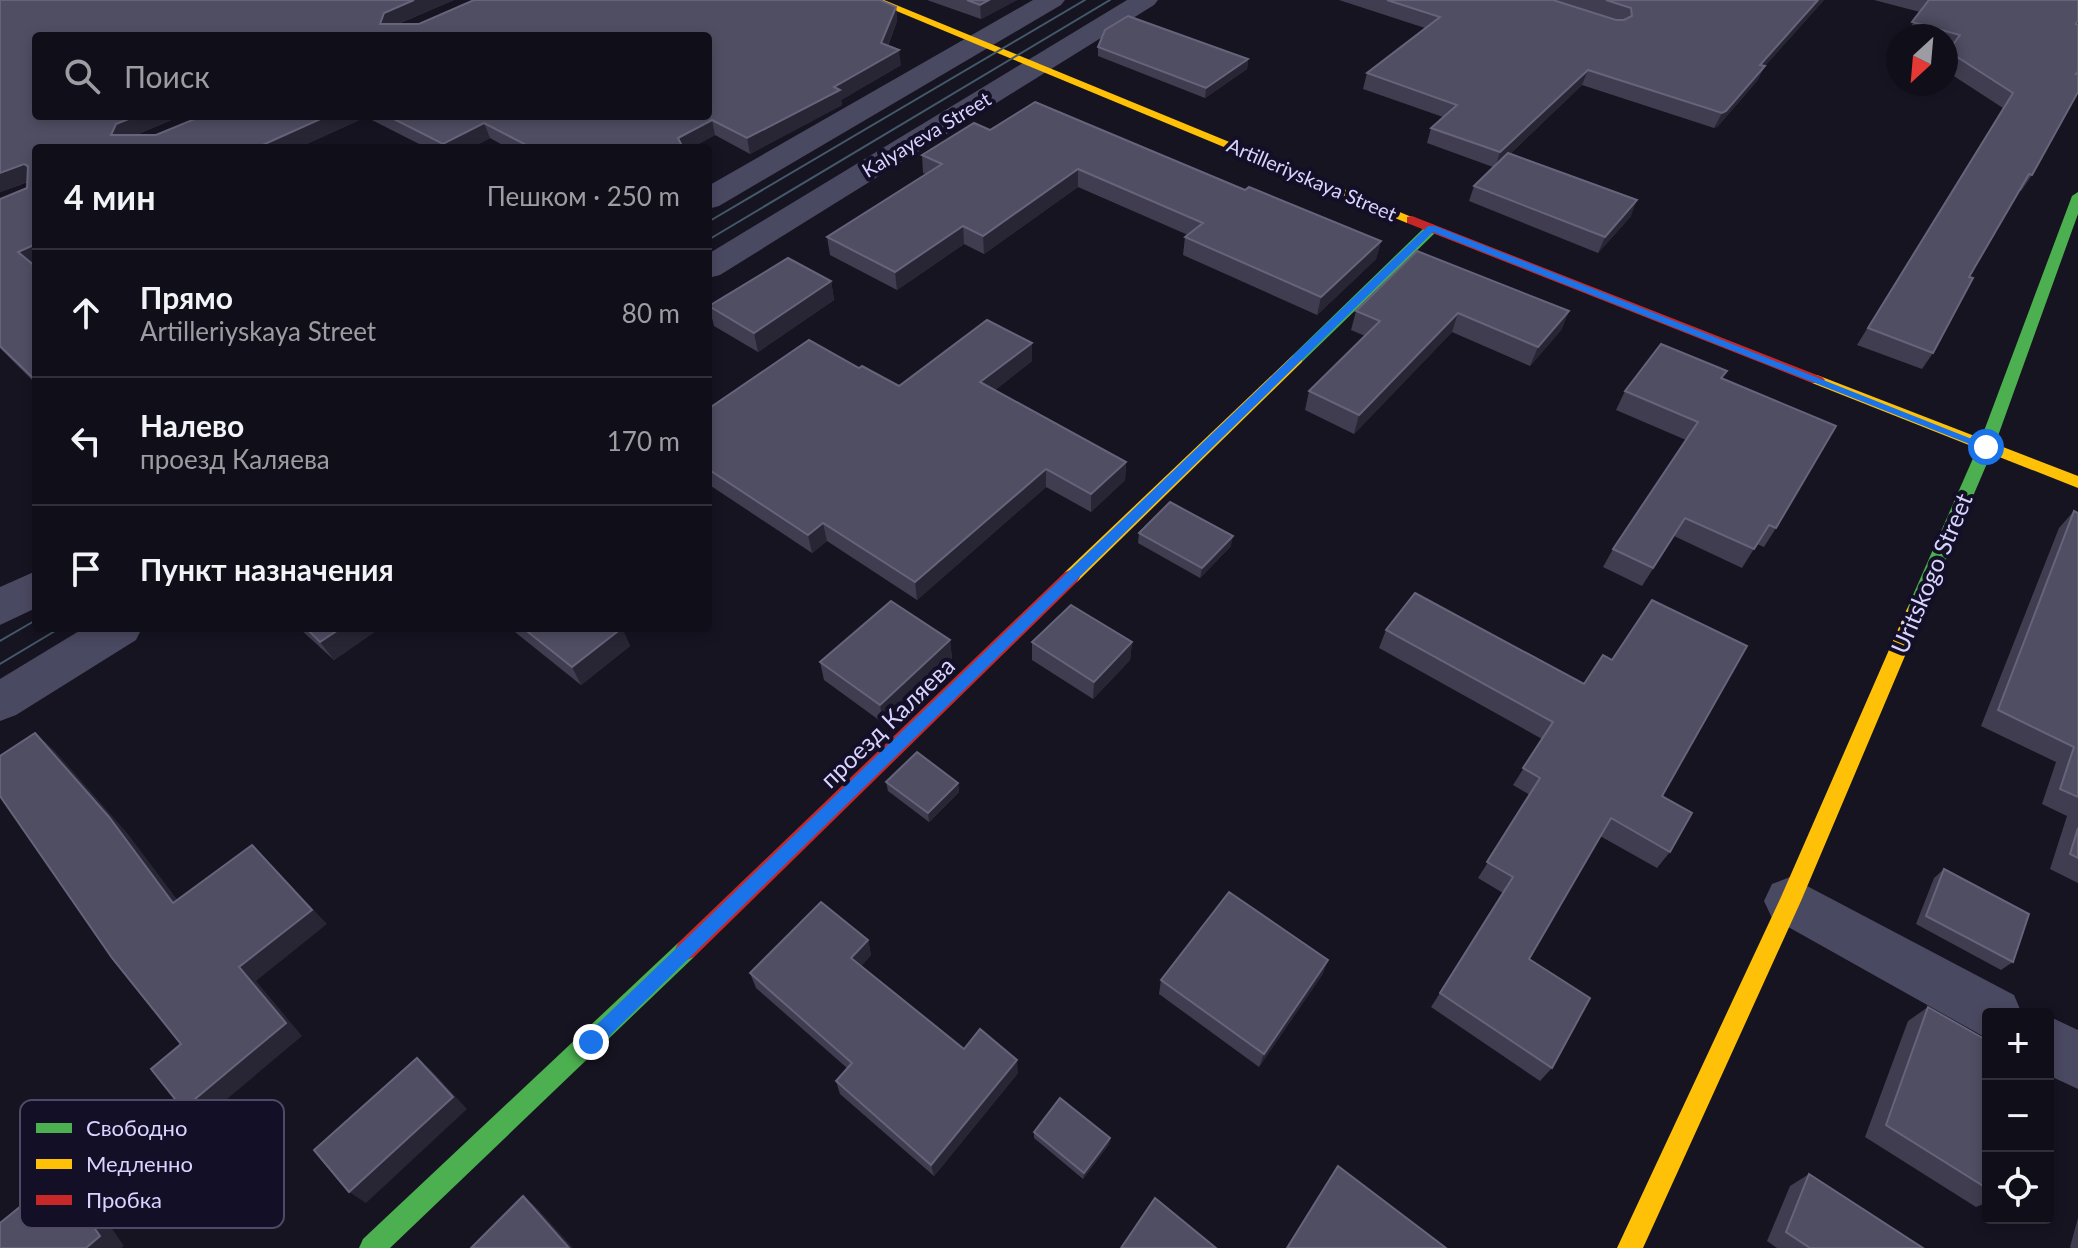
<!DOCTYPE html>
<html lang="ru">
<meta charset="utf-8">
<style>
:root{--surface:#100f19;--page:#1e1d26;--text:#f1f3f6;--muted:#9c9ca2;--line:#302f38}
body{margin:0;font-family:Lato,sans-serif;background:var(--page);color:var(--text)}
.controls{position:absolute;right:24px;bottom:24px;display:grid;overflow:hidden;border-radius:8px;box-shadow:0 4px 12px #0003}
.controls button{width:72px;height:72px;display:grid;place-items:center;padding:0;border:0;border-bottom:2px solid var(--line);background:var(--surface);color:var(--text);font:40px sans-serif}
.compass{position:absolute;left:1886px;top:24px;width:72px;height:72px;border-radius:50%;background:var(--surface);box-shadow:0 4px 12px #0003;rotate:206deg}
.stop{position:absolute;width:24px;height:24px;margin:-18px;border:6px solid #1a73e8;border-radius:50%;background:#fff}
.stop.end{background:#1a73e8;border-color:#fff;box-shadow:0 2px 8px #0008}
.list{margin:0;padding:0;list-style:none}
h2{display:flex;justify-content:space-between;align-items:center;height:104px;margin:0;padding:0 32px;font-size:34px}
h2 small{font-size:26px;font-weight:400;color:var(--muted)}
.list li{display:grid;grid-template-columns:52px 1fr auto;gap:24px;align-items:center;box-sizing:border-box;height:128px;padding:0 32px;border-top:2px solid var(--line)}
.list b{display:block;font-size:30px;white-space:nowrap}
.list p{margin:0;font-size:26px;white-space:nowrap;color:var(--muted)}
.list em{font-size:26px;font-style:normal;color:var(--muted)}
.icon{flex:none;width:44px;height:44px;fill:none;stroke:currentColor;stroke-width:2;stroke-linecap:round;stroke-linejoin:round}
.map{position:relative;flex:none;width:2078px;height:1248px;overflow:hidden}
.search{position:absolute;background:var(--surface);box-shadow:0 4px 12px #0003;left:32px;top:32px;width:680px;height:88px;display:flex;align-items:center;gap:20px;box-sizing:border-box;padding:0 28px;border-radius:8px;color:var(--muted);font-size:30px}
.panel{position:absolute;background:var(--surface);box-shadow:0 4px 12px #0003;left:32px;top:144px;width:680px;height:488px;border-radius:8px}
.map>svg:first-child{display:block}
</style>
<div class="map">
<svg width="2078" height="1248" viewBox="0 0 2078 1248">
<rect width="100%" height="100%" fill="#161421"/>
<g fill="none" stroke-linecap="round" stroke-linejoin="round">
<g fill="#4a4962" fill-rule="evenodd">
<path d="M1033,0H1065L1061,5L719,206L708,209V186Z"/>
<path d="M1127,0H1158L1154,5L720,275L708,278V254Z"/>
<path d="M36,571V608L0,625V587Z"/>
<path d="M84,628H142L136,640L16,715L0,721V679Z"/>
<path d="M1790,877L2014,995L2022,1014H1988V1039L1772,918L1764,901L1772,884Z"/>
<path d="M2048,1016L2078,1030V1089L2048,1075Z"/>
</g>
<g fill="#4caf50" fill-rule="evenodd">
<path d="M2078,192V214L1994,447L1924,611L1921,616H1909L1906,611L1978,447L2072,196Z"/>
<path d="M1432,224L1439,228L1437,231L1302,362H1292V356L1427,225Z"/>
<path d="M686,940L694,943L697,950L694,957L390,1248H359L363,1239L678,943Z"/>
</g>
<g fill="#ffc107" fill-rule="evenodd">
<path d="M870,0H884L1419,220L1417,223H1407Z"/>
<path d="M1297,354L1302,356V362L1077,582H1065L1062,577L1065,572L1292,356Z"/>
<path d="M1817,375L2078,476V488L1812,383V377Z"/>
<path d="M1915,604L1921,606L1924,611L1801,901L1643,1248H1617L1781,897L1906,611L1909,606Z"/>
</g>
<g fill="#c62828" fill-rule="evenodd">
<path d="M1412,216L1822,377L1825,380L1822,383H1812L1407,223V217Z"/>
<path d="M1071,570L1080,577L1077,582L694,957L686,960L678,957L675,950L678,943L1065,572Z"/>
</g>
<g stroke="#43596b" stroke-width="2">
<path d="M708,222L1085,0"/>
<path d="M708,240L1110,0"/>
<path d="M0,641L36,620"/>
<path d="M0,664L60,628"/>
</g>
</g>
<g fill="#403d50" fill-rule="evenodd">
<path d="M0,0H454L398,24H419L896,7L897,21L888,46L901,65L841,100L842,105L750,154L715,135L691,148H508L490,138L471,148H427L366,117L298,148H36V265L34,266L36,267V384L0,348V199L27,188L28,182L0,192ZM36,36L708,116H202L156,135H136L181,116H36Z"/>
<path d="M927,0H1017L981,19Z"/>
<path d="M1339,0H1824L1764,67L1757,81L1718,126L1714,128L1582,85L1510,154L1631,216L1598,253L1469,201L1474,186L1493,167L1427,143L1431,128L1443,117L1363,89L1367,73L1425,28Z"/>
<path d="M1874,0H2078L2076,24L2032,175L2021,191L2019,190L1969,277L1933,353L1922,369L1857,345L2003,108L1946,71V55L1949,50L1946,49V36H1905L1920,12Z"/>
<path d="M1098,47L1248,59L1247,69L1205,98L1098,56Z"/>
<path d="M990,130L1245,190L1381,241L1376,259L1317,315L1183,255L1185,237L1188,235L1078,187L984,254L964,244L897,290L830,255L827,237L926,174L923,173L922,155Z"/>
<path d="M831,281L834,300L758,352L714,326L709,306Z"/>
<path d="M1356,311H1569L1561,330L1530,366L1452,332L1354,434L1305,410L1309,391L1365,336L1351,330Z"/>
<path d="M1032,361L995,390L1126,462L1125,480L1091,512L1046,487L917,600L827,541L812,553L708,484V409L859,368L899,386Z"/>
<path d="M1722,379L1776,528L1764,547L1757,544L1742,568L1674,536L1642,586L1603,567L1613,549L1686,440L1616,410L1625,391Z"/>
<path d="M2074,511L2078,513V883L2050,869L2067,816L2042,804L2056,762L1981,726L2059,528Z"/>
<path d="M1139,533L1231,546L1200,578L1138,543Z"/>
<path d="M1415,593L1662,796L1670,852L1657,868L1600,836L1529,959L1552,1068L1540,1081L1431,1007L1503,893L1478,878L1530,795L1513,785L1542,739L1379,648L1386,630Z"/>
<path d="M299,628H380L334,660Z"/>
<path d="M510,628H622L630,646L581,685Z"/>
<path d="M950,640L952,659L883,723L824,680L820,662Z"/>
<path d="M1032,642H1132L1130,660L1093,699L1032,660Z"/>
<path d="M886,782L958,783L959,792L929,822L888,791Z"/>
<path d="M1944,869L2013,962L2001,970L1916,924L1934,878Z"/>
<path d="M868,940L871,955L861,966L964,1049L1018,1073L934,1176L840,1094L836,1081L847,1068L756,988L750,973Z"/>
<path d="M1328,960L1322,975L1259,1067L1159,994L1161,980Z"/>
<path d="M1928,1007L1988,1041V1202L1976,1207L1865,1137L1908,1021Z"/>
<path d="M1034,1132L1110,1138L1109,1144L1083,1179L1034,1138Z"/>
<path d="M1809,1174L1923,1248H1777L1767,1241L1790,1186Z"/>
<path d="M2078,1218V1248H2071L2070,1247Z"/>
</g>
<g fill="#282635">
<path d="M414,0H454L390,27L380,24L384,13Z"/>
<path d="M989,0H1017L981,19L980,5Z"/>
<path d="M1818,0H1824L1764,67L1757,81L1718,126L1714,128L1722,113L1760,65Z"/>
<path d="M896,7L897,21L883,58L881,43Z"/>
<path d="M899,50L901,65L841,100L842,105L750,154L747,138Z"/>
<path d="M1248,59L1247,69L1205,98L1206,88Z"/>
<path d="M1588,70L1582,85L1495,168L1500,152Z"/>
<path d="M136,116H181L126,139L111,135L116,124Z"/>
<path d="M327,116L366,117L298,148H256Z"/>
<path d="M712,120L715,135L691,148H680L678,138Z"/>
<path d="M484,123L490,138L471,148H445L443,144Z"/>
<path d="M24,164L35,179L0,192V173Z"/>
<path d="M1078,169V187L984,254L983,236Z"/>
<path d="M1637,200L1631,216L1598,253L1605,237Z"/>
<path d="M963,226L964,244L897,290L895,272Z"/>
<path d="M1381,241L1376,259L1317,315L1321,297Z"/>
<path d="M36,244V265L30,267L18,252Z"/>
<path d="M831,281L834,300L758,352L754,333Z"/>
<path d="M1569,311L1561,330L1530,366L1538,347Z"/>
<path d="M1458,313L1452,332L1354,434L1359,415Z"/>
<path d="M1032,343V361L981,401L980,382Z"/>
<path d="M1126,462L1125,480L1091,512V494Z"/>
<path d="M1046,469V487L917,600L915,582Z"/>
<path d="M823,523L827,541L812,553L808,535Z"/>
<path d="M1233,536L1231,546L1200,578L1202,568Z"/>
<path d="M341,628H380L334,660L320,642Z"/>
<path d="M622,628L630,646L581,685L572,667Z"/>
<path d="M950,640L952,659L883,723L880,705Z"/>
<path d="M1132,642L1130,660L1093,699L1094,682Z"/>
<path d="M35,733L54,750L127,833L191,918L173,903Z"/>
<path d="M958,783L959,792L929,822L928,813Z"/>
<path d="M252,845L327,924L256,981L302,1036L202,1120L183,1109L239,967Z"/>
<path d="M868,940L871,955L855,973L851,958Z"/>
<path d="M1328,960L1322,975L1259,1067L1264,1054Z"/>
<path d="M417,1058L432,1071L467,1109L366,1203L349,1192Z"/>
<path d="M1017,1060L1018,1073L934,1176L931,1165Z"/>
<path d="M1110,1138L1109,1144L1083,1179L1084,1173Z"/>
<path d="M58,1176L83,1187L124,1246L121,1248H86Z"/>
<path d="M523,1196L536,1207L573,1248H569Z"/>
</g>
<g fill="#504e63" stroke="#66637b" stroke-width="2">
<path d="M0,0H414L384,13L380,24H419L474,0H880L896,7L881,43L899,50L834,87L840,90L747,138L712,120L678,138L683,148H532L484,123L443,144L388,116H708V36H36V116H136L116,124L111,135H156L202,116H327L256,148H36V244L18,252L36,267V381L0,346V199L27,188L28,166L24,164L0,173Z"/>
<path d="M967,0H989L980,5Z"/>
<path d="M1387,0H1553L1616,20H1624L1632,16L1631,8L1606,0H1818L1760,65L1765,66L1726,111L1722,113L1588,70L1500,152L1431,128L1457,105L1367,73L1440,17Z"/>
<path d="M1929,0H2078V21L2076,24L2078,25V71L2076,74H2078V92L2032,175L2029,174L1969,277L1973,278L1933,353L1868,328L2013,93L1948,51L1960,35L1912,22Z"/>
<path d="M1128,16L1248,59L1206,88L1098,47L1105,30Z"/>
<path d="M1035,102L1245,190L1249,187L1381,241L1321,297L1185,237L1203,223L1078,169L983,236L963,226L895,272L827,237L942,164L922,155L974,123L990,130Z"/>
<path d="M1508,153L1637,200L1605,237L1474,186Z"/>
<path d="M1417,251L1569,311L1538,347L1458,313L1359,415L1309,391L1380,321L1356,311Z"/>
<path d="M788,258L831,281L754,333L709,306Z"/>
<path d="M987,320L1032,343L980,382L1126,462L1091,494L1046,469L915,582L823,523L808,535L708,469V409L809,340L859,368L862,366L899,386Z"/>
<path d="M1661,344L1727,371L1721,378L1836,426L1776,528L1769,525L1754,549L1685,518L1653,568L1613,549L1698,422L1625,391Z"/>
<path d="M1170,502L1233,536L1202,568L1139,533Z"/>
<path d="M2074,511L2078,513V797L2060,789L2074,747L1998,710Z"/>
<path d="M1415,593L1584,684L1603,655L1612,660L1652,600L1747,646L1662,796L1692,813L1670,852L1611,818L1529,959L1590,998L1552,1068L1440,993L1513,877L1487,862L1540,778L1523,768L1553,722L1386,630Z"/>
<path d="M891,601L950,640L880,705L820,662Z"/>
<path d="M1071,605L1132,642L1094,682L1032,642Z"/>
<path d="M306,628H341L320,642Z"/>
<path d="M523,628H622L572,667Z"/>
<path d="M35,733L109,817L173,903L252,845L312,910L239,967L286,1023L183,1109L151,1069L181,1044L112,958L0,796V756Z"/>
<path d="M917,752L958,783L928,813L886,782Z"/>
<path d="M2078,828V858L2070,854Z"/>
<path d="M1944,869L2029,914L2013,962L1926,916Z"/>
<path d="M1229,892L1328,960L1264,1054L1161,980Z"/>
<path d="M821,902L868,940L851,958L964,1049L980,1029L1017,1060L931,1165L836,1081L852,1063L750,973Z"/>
<path d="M1928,1007L1988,1041V1189L1886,1125Z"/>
<path d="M417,1058L453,1097L349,1192L314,1150Z"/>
<path d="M1060,1098L1110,1138L1084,1173L1034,1132Z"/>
<path d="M1338,1166L1446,1248H1287Z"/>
<path d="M1809,1174L1923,1248H1810L1786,1232Z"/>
<path d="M58,1176L100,1236L86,1248H0V1223Z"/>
<path d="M523,1196L569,1248H471Z"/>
<path d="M1155,1198L1216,1248H1121Z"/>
</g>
<path fill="#1a73e8" d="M1428,226H1435L1992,447L1982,449L1433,232L597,1048L591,1050L585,1048L583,1042L585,1036Z"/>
<g text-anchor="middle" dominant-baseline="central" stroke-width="8" stroke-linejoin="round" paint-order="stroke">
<g font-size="20" fill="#d9d4ff" stroke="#130f26">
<text transform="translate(926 134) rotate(-31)">Kalyayeva Street</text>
<text transform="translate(1312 179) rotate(23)">Artilleriyskaya Street</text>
</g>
<g font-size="24" fill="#d9d4ff" stroke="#130f26">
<text transform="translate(1931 573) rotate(-67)">Uritskogo Street</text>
<text transform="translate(887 722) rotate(-44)">проезд Каляева</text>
</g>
</g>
<rect x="20" y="1100" width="264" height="128" rx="12" fill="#130f26" stroke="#4e4a67" stroke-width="2"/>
<rect x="36" y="1123" width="36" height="10" fill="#4caf50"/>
<rect x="36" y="1159" width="36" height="10" fill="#ffc107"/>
<rect x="36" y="1195" width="36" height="10" fill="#c62828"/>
<g font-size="22" fill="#d9d4ff">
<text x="86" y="1136">Свободно</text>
<text x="86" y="1172">Медленно</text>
<text x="86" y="1208">Пробка</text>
</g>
</svg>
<div class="controls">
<button>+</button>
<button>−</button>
<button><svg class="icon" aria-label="locate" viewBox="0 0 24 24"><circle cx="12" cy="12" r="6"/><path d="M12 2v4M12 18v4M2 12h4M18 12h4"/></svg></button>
</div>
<svg class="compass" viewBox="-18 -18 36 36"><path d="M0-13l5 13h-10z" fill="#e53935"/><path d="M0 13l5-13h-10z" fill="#9c9ca2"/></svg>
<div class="stop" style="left:1986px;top:447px"></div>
<div class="stop end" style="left:591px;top:1042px"></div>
<div class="search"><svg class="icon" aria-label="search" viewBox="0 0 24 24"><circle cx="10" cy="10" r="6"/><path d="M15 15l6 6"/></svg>Поиск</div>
<section class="panel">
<h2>4 мин<small>Пешком · 250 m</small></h2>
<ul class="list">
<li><svg class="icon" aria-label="ahead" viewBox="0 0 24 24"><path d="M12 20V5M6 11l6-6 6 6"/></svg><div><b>Прямо</b><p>Artilleriyskaya Street</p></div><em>80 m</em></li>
<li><svg class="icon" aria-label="left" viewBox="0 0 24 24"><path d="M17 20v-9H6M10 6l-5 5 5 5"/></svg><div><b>Налево</b><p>проезд Каляева</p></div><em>170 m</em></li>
<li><svg class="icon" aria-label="arrive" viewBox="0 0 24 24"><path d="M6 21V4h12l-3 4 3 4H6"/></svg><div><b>Пункт назначения</b></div></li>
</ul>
</section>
</div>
